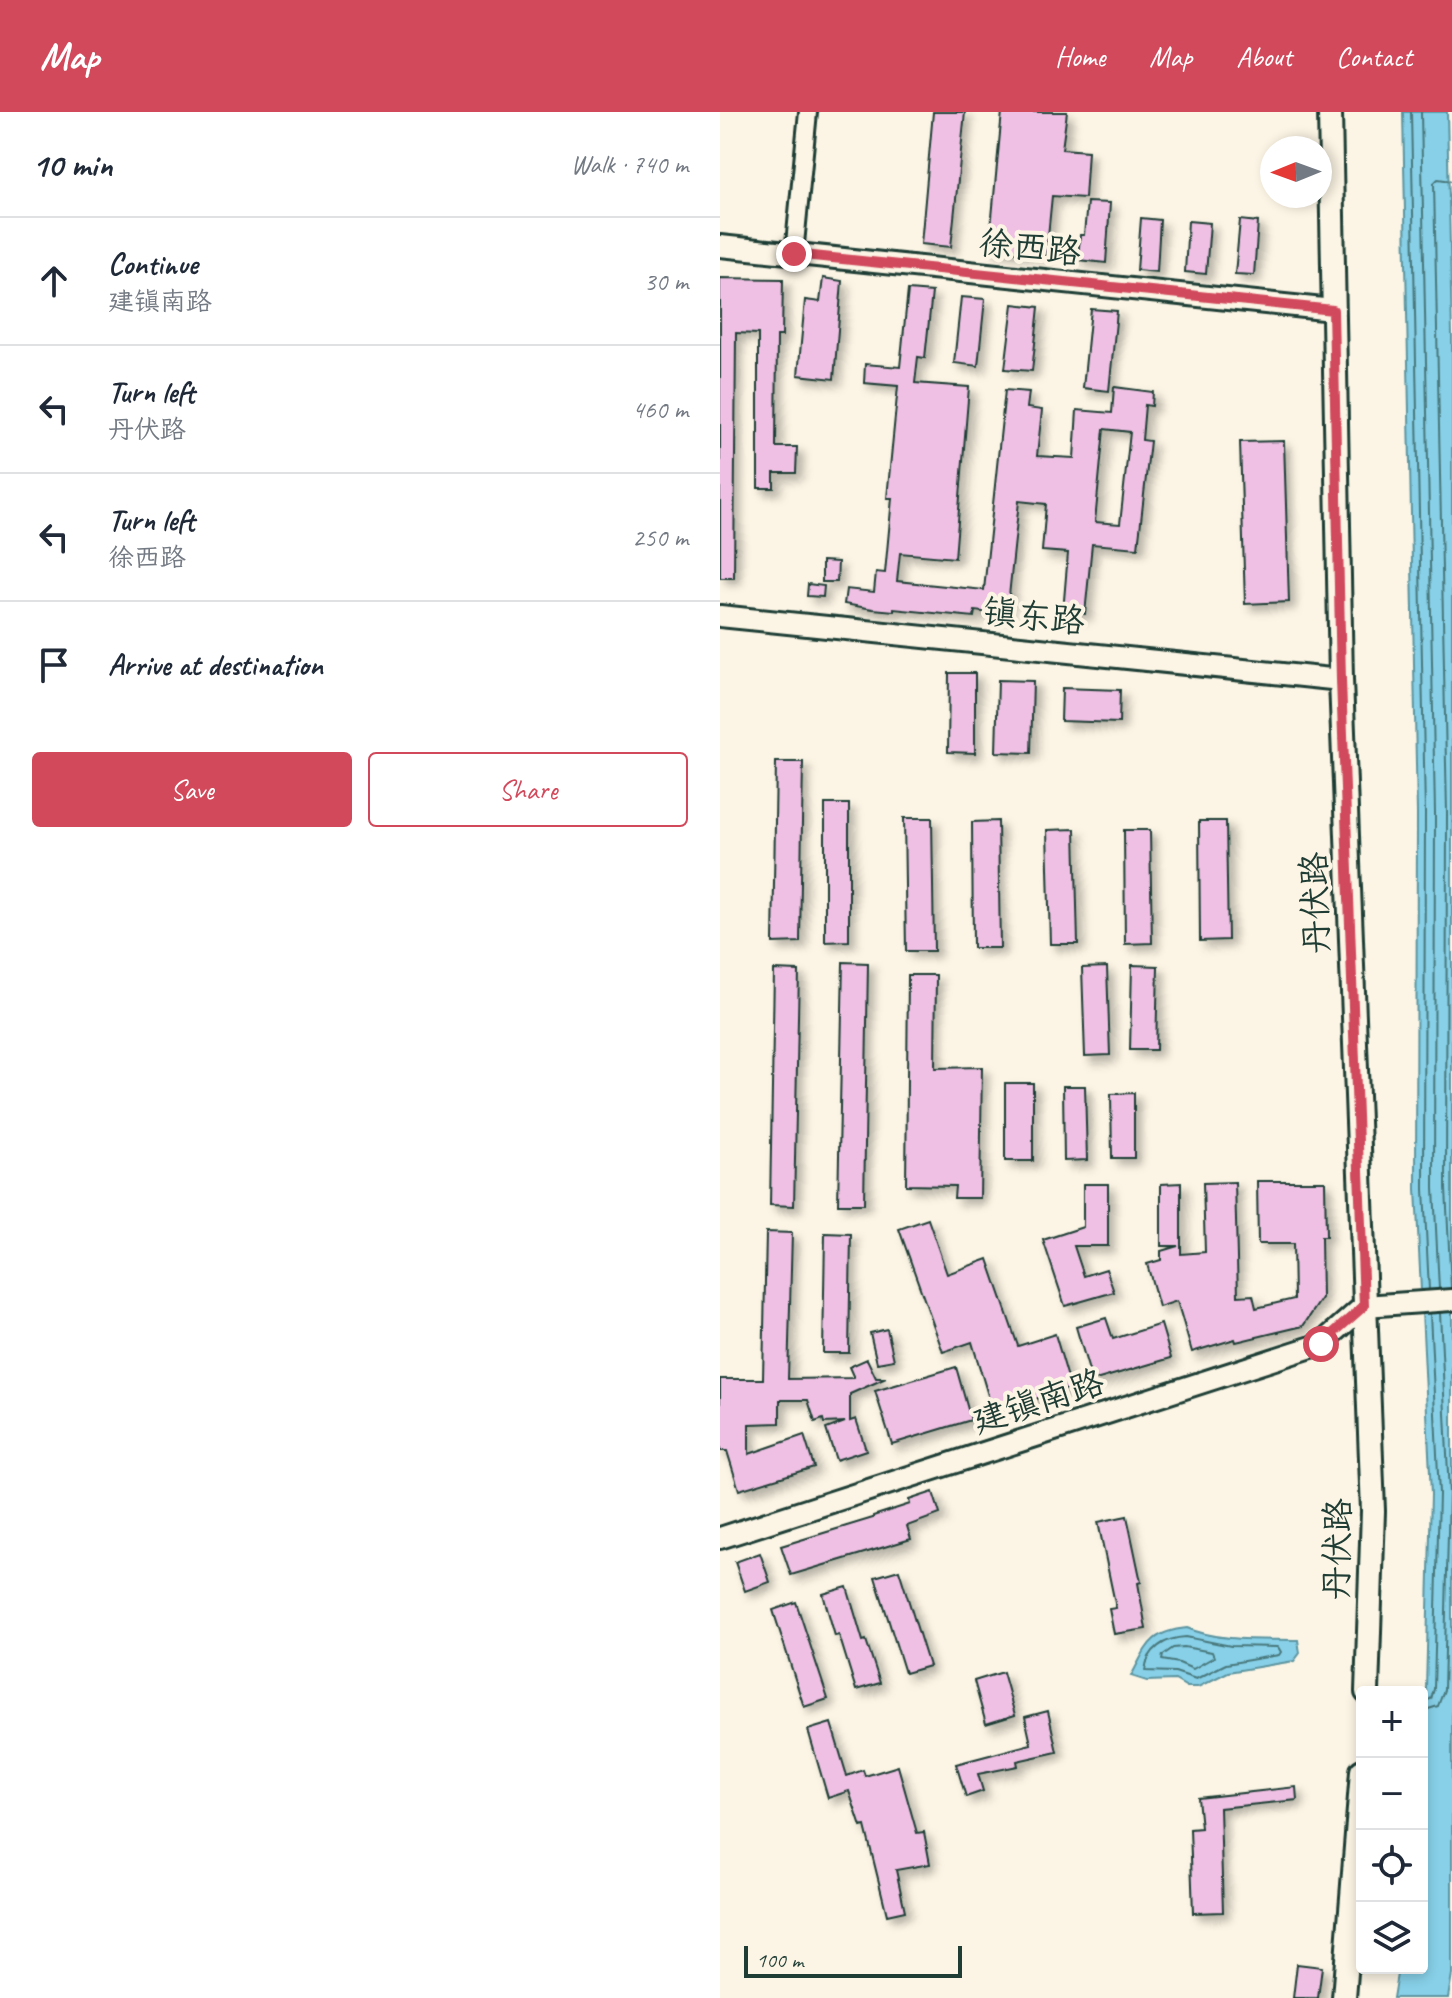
<!DOCTYPE html>
<meta charset="utf-8">
<style>
:root{--surface:#fff;--page:#f6f6f7;--text:#1f2937;--muted:#747a83;--line:#e0e1e3;--accent:#d1495b}
body{margin:0;font-family:Caveat,"LXGW WenKai TC",sans-serif;background:var(--page);color:var(--text)}
.controls{position:absolute;right:24px;bottom:24px;display:grid;overflow:hidden;border-radius:8px;box-shadow:0 4px 12px #0003}
.controls button{width:72px;height:72px;display:grid;place-items:center;padding:0;border:0;border-bottom:2px solid var(--line);background:var(--surface);color:var(--text);font:40px sans-serif}
.compass{position:absolute;left:540px;top:24px;width:72px;height:72px;border-radius:50%;background:var(--surface);box-shadow:0 4px 12px #0003;rotate:269deg}
.scale{position:absolute;left:24px;bottom:20px;width:218px;box-sizing:border-box;padding-left:8px;border:4px solid #1f3d34;border-top:0;font-size:22px;line-height:28px;white-space:nowrap;color:#1f3d34;-webkit-text-stroke:6px #fcf5e5;paint-order:stroke}
.stop{position:absolute;width:24px;height:24px;margin:-18px;border:6px solid #d1495b;border-radius:50%;background:#fff}
.stop.end{background:#d1495b;border-color:#fff;box-shadow:0 2px 8px #0008}
.list{margin:0;padding:0;list-style:none}
h2{display:flex;justify-content:space-between;align-items:center;height:104px;margin:0;padding:0 32px;font-size:34px}
h2 small{font-size:26px;font-weight:400;color:var(--muted)}
.list li{display:grid;grid-template-columns:52px 1fr auto;gap:24px;align-items:center;box-sizing:border-box;height:128px;padding:0 32px;border-top:2px solid var(--line)}
.list b{display:block;font-size:30px;white-space:nowrap}
.list p{margin:0;font-size:26px;white-space:nowrap;color:var(--muted)}
.list em{font-size:26px;font-style:normal;color:var(--muted)}
.actions{display:flex;gap:16px;padding:24px 32px}
.actions a{flex:1;padding:18px 0;border:2px solid var(--accent);border-radius:8px;text-align:center;font-size:28px;color:var(--accent)}
.actions .main{background:var(--accent);color:#fff}
.icon{flex:none;width:44px;height:44px;fill:none;stroke:currentColor;stroke-width:2;stroke-linecap:round;stroke-linejoin:round}
.map{position:relative;flex:none;width:732px;height:1886px;overflow:hidden}
header{display:flex;align-items:center;gap:48px;box-sizing:border-box;height:112px;padding:0 40px;background:var(--accent);color:#fff}
header strong{font-size:38px}
nav{display:flex;gap:44px;margin-inline-start:auto;font-size:28px}
main{display:flex}
aside{flex:1;background:var(--surface)}
.map>svg:first-child{display:block}
</style>
<header>
<strong>Map</strong>
<nav><a>Home</a><a>Map</a><a>About</a><a>Contact</a></nav>
</header>
<main>
<aside>
<h2>10 min<small>Walk · 740 m</small></h2>
<ul class="list">
<li><svg class="icon" aria-label="ahead" viewBox="0 0 24 24"><path d="M12 20V5M6 11l6-6 6 6"/></svg><div><b>Continue</b><p>建镇南路</p></div><em>30 m</em></li>
<li><svg class="icon" aria-label="left" viewBox="0 0 24 24"><path d="M17 20v-9H6M10 6l-5 5 5 5"/></svg><div><b>Turn left</b><p>丹伏路</p></div><em>460 m</em></li>
<li><svg class="icon" aria-label="left" viewBox="0 0 24 24"><path d="M17 20v-9H6M10 6l-5 5 5 5"/></svg><div><b>Turn left</b><p>徐西路</p></div><em>250 m</em></li>
<li><svg class="icon" aria-label="arrive" viewBox="0 0 24 24"><path d="M6 21V4h12l-3 4 3 4H6"/></svg><div><b>Arrive at destination</b></div></li>
</ul>
<div class="actions"><a class="main">Save</a><a>Share</a></div>
</aside>
<div class="map">
<svg width="732" height="1886" viewBox="0 0 732 1886">
<defs>
<filter id="shadow"><feDropShadow dx="6" dy="6" stdDeviation="4" flood-color="#0004"/></filter>
</defs>
<rect width="100%" height="100%" fill="#fcf5e5"/>
<filter id="ink" filterUnits="userSpaceOnUse"><feTurbulence type="fractalNoise" baseFrequency=".0125" numOctaves="2"/><feDisplacementMap in="SourceGraphic" scale="16" xChannelSelector="R" yChannelSelector="G"/><feConvolveMatrix kernelMatrix="1 2 1 2 8 2 1 2 1" color-interpolation-filters="sRGB"/></filter>
<g filter="url(#ink)">
<g fill="#87d0e8" stroke="#5d95a0" stroke-width="2">
<path d="M683,0H727L732,225V1862L728,1886H673L678,1856H702V1621L706,1577L711,1382L696,1077L697,702Z"/>
<path d="M467,1516C499,1530 543,1527 578,1528L580,1541L574,1549L508,1560L478,1575H467L455,1568L427,1569L411,1564C428,1533 429,1520 467,1516Z"/>
</g>
<g fill="none" stroke-linecap="round" stroke-linejoin="round">
<g stroke="#49787c" stroke-width="2">
<path d="M691,0L705,701L704,1077L709,1178"/>
<path d="M701,0L715,701L714,1076L719,1177"/>
<path d="M731,1176L726,1076L727,701L714,71L718,67L732,69"/>
<path d="M466,1525L511,1534L558,1535L561,1540L559,1543L506,1552L476,1567L455,1560L425,1559C427,1537 445,1526 466,1525Z"/>
<path d="M464,1535L492,1540L494,1545L473,1557L459,1551L442,1548L443,1543L453,1536Z"/>
<path d="M702,1589L711,1587L714,1577L719,1382L710,1202"/>
<path d="M702,1599L718,1594L724,1578L729,1382L720,1201"/>
</g>
</g>
<g fill="#efc0e3" stroke="#1f3d34" stroke-width="2" fill-rule="evenodd" filter="url(#shadow)">
<path d="M213,0H245L231,135L201,132Z"/>
<path d="M282,0H347L342,37L368,39L365,86L332,84L326,144L269,137Z"/>
<path d="M367,90L390,91L386,151L358,148L360,123H364Z"/>
<path d="M421,106L440,108L437,160L417,158Z"/>
<path d="M520,108L538,110L534,163L515,162Z"/>
<path d="M468,109L490,111L486,162L465,160Z"/>
<path d="M0,166L63,167L62,224H57L56,335H77L76,361H54V376H38V222L16,221L14,466H0Z"/>
<path d="M103,166L122,169L114,267L78,263L85,188L100,190Z"/>
<path d="M188,178L212,180L205,246L198,245L195,271L249,275L235,446L180,441L177,469L264,478L285,278L309,280L307,296L322,298L317,344L354,346L357,298L392,301L394,275L433,280L432,294L425,293L422,328L430,329L418,436L372,432L365,502L343,500L348,441L322,439L326,392L299,389L287,503L255,499L254,505L174,497V499L153,497L124,492L126,477L154,480L156,460L165,461L172,386H167L178,274L144,271L145,252L180,255ZM384,317L410,320L400,412L375,410Z"/>
<path d="M241,185L265,187L258,254L234,251Z"/>
<path d="M293,192L319,195L312,259L285,257Z"/>
<path d="M371,197L397,199L389,279L363,276Z"/>
<path d="M564,329L569,490L525,492L520,330Z"/>
<path d="M102,449L118,450L117,470H102Z"/>
<path d="M88,472L104,474L103,485L87,484Z"/>
<path d="M229,561H255V641L228,640Z"/>
<path d="M278,568L313,569L311,641L276,640Z"/>
<path d="M342,576L400,578L399,611L341,609Z"/>
<path d="M56,650H83L80,830L53,831Z"/>
<path d="M105,692H129V829L105,830Z"/>
<path d="M184,706H212L214,839H186Z"/>
<path d="M278,709L280,836H253L252,710Z"/>
<path d="M479,709H506L508,828L480,829Z"/>
<path d="M355,717L358,832H330L327,718Z"/>
<path d="M404,718H430L432,831L405,832Z"/>
<path d="M123,850L148,851L144,1092H118Z"/>
<path d="M412,853L438,854L436,938H410Z"/>
<path d="M387,855L390,943L365,944L362,856Z"/>
<path d="M54,858L79,859L74,1094L50,1093Z"/>
<path d="M188,863H216L215,956L262,955L260,1086H234L235,1074L186,1073Z"/>
<rect x="285" y="971" width="28" height="78"/>
<path d="M343,974H365L367,1048L344,1049Z"/>
<path d="M414,981V1046H392L391,982Z"/>
<path d="M537,1069H605L606,1125H601L602,1186L583,1214L516,1230L515,1227L472,1240L457,1189L439,1195L427,1152L441,1148V1139L458,1134H441V1072L461,1071V1142L485,1140L483,1071L515,1070L518,1184L533,1183L536,1196L574,1187L573,1132H538Z"/>
<path d="M363,1072H388V1134H354L364,1164L386,1157L394,1180L345,1194L323,1128L363,1115Z"/>
<path d="M208,1107L227,1162L268,1147L298,1234L335,1222L351,1276L273,1300L252,1230L223,1240L179,1117Z"/>
<path d="M46,1120L72,1121L68,1267L134,1266L129,1255L147,1247L156,1266H166L130,1282V1309L136,1307L146,1338L116,1348L106,1317L125,1310L104,1311L103,1307L95,1310L88,1288H60V1311L29,1312V1342L84,1323L94,1355L19,1378L7,1339H0V1267H43Z"/>
<path d="M105,1121L131,1122L129,1241H103Z"/>
<path d="M386,1206L393,1227L441,1212L451,1246L372,1269L356,1215Z"/>
<path d="M167,1217L174,1248L157,1251L150,1221Z"/>
<path d="M236,1255L251,1308L172,1332L155,1279Z"/>
<path d="M213,1380L220,1402L187,1414L191,1427L71,1463L61,1434L153,1406V1404L190,1392L189,1388Z"/>
<path d="M407,1404L421,1470L418,1471L426,1517L394,1522L389,1497L396,1496L378,1410Z"/>
<path d="M40,1441L50,1470L25,1479L15,1450Z"/>
<path d="M179,1458L209,1554L185,1561L155,1465Z"/>
<path d="M127,1475L143,1529L146,1528L160,1571L136,1578L119,1523L115,1524L103,1482Z"/>
<path d="M76,1490L108,1587L84,1595L53,1498Z"/>
<path d="M283,1560L295,1603L266,1612L254,1569Z"/>
<path d="M328,1599L337,1640L297,1649L298,1654L258,1662L263,1679L246,1685L236,1652L311,1632L305,1605Z"/>
<path d="M111,1611L127,1664L143,1658L145,1664L178,1654L197,1721L204,1720L210,1752L176,1758L185,1799L167,1803L145,1714L141,1715L129,1679L108,1686L88,1618Z"/>
<path d="M576,1675L577,1688L500,1696L503,1800L473,1801L470,1717L481,1716L478,1686Z"/>
<path d="M577,1852L602,1855L598,1886H573Z"/>
</g>
<g fill="none" stroke-linecap="round" stroke-linejoin="round">
<g stroke="#1f3d34" stroke-width="22">
<path id="minor" d="M74,142L88,0"/>
</g>
<g stroke="#1f3d34" stroke-width="26">
<g id="tertiary">
<path d="M0,134L613,198"/>
<path d="M0,504L621,568"/>
<path d="M0,1426L601,1232L644,1194L732,1188"/>
</g>
</g>
<g stroke="#1f3d34" stroke-width="28">
<g id="secondary">
<path d="M610,0L621,568L653,1399L647,1580"/>
<path d="M624,1886L642,1659"/>
</g>
</g>
<use href="#minor" stroke="#fcf5e5" stroke-width="16"/>
<use href="#tertiary" stroke="#fcf5e5" stroke-width="20"/>
<use href="#secondary" stroke="#fcf5e5" stroke-width="22"/>
</g>
</g>
<g fill="none" stroke-linecap="round" stroke-linejoin="round" filter="url(#ink)">
<path stroke="#d1495b" stroke-width="10" d="M74,142L613,198L621,568L644,1194L601,1232"/>
</g>
<g text-anchor="middle" dominant-baseline="central" stroke-width="8" stroke-linejoin="round" paint-order="stroke">
<g font-size="34" fill="#1f3d34" stroke="#fcf5e5">
<text transform="translate(310 135) rotate(6)">徐西路</text>
<text transform="translate(314 504) rotate(6)">镇东路</text>
<text transform="translate(595 791) rotate(-92)">丹伏路</text>
<text transform="translate(318 1289) rotate(-18)">建镇南路</text>
<text transform="translate(617 1437) rotate(-89)">丹伏路</text>
</g>
</g>
</svg>
<div class="controls">
<button>+</button>
<button>−</button>
<button><svg class="icon" aria-label="locate" viewBox="0 0 24 24"><circle cx="12" cy="12" r="6"/><path d="M12 2v4M12 18v4M2 12h4M18 12h4"/></svg></button>
<button><svg class="icon" aria-label="layers" viewBox="0 0 24 24"><path d="M12 4l9 5-9 5-9-5zM3 14l9 5 9-5"/></svg></button>
</div>
<svg class="compass" viewBox="-18 -18 36 36"><path d="M0-13l5 13h-10z" fill="#e53935"/><path d="M0 13l5-13h-10z" fill="#747a83"/></svg>
<div class="scale">100 m</div>
<div class="stop" style="left:601px;top:1232px"></div>
<div class="stop end" style="left:74px;top:142px"></div>
</div>
</main>
